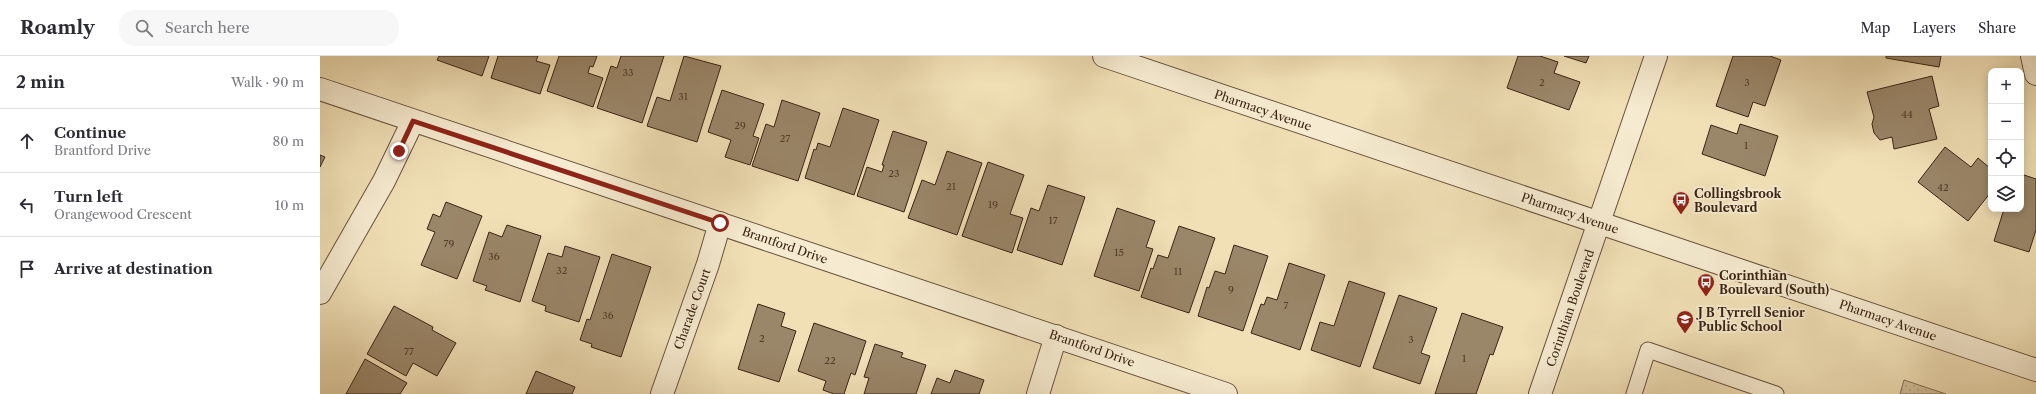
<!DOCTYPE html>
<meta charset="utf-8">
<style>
:root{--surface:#fff;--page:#f7f7f7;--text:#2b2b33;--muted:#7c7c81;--line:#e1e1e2}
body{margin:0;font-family:"Libre Caslon Text",serif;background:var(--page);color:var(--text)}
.controls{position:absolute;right:12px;top:12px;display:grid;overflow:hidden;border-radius:8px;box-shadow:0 2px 10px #0003}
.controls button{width:36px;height:36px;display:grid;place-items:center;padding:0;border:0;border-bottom:1px solid var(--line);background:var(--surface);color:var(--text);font:20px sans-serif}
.stop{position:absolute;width:12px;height:12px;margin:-9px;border:3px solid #8f2418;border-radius:50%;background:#fff}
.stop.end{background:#8f2418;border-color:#fff;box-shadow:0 1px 4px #0008}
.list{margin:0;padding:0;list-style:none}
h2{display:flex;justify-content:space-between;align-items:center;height:52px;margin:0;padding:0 16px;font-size:17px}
h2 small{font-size:13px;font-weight:400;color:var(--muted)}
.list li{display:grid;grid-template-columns:26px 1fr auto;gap:12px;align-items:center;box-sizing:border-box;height:64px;padding:0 16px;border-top:1px solid var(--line)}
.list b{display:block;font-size:15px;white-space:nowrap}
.list p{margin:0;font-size:13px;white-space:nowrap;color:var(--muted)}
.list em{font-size:13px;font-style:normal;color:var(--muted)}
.icon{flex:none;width:22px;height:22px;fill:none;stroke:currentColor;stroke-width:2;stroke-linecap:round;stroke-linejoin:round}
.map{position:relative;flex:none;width:1716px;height:338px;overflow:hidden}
header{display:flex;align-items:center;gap:24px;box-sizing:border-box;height:56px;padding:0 20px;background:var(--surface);border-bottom:1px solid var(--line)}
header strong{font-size:19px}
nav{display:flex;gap:22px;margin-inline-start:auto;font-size:14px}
.search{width:280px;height:36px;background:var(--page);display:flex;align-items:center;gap:10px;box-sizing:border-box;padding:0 14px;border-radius:16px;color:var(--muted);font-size:15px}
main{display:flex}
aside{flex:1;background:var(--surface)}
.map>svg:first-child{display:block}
</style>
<header>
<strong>Roamly</strong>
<div class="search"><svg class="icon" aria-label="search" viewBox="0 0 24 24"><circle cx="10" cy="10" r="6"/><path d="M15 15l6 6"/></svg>Search here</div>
<nav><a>Map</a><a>Layers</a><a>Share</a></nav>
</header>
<main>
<aside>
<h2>2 min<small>Walk · 90 m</small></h2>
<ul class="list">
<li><svg class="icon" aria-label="ahead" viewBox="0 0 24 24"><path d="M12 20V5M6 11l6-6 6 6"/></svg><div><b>Continue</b><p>Brantford Drive</p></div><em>80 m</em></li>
<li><svg class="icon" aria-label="left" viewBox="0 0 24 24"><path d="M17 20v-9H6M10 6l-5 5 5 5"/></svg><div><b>Turn left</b><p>Orangewood Crescent</p></div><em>10 m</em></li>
<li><svg class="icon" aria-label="arrive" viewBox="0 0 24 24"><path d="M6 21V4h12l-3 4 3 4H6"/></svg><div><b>Arrive at destination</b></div></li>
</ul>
</aside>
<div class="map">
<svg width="1716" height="338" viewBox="0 0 1716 338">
<defs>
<pattern id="grass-dots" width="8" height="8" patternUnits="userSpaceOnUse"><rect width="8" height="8" fill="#d2c09b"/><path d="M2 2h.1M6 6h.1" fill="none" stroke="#b5a585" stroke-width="1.8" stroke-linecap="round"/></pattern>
</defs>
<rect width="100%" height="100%" fill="#f1e0b6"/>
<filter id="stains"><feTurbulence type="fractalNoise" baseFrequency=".005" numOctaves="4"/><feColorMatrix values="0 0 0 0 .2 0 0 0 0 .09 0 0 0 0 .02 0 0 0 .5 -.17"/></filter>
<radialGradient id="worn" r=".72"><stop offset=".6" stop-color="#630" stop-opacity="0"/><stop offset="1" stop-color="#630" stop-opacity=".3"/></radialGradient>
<path fill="url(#grass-dots)" stroke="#867258" d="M1584,324L1626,338H1580Z"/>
<g fill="#9a8669" stroke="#3b2415">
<path d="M119,0H169L162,20L117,4Z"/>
<path d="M178,0H218L216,5L230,9L220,38L171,22Z"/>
<path d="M239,0H277L273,11L270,10L268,17L283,22L273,51L227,35Z"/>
<path d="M301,0H344L322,67L277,52L291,10L297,12Z"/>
<path d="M364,0L401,10L377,86L327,70L337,41L350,45Z"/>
<path d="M1198,0H1220L1238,6L1234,17L1260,26L1249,54L1187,32Z"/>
<path d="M1244,0H1269L1266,7Z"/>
<path d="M1413,0H1450L1461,4L1445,50L1433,46L1428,61L1396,50Z"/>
<path d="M1566,0H1621L1619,11L1566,2Z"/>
<path d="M1612,20L1619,50L1609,53L1617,83L1574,93L1572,81L1560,84L1554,77L1552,68L1554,61L1547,36Z"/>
<path d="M402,34L444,48L433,80L439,82L430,109L405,101L411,84L388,76Z"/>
<path d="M462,44L500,57L478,125L432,110L446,68L454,71Z"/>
<path d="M523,52L559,64L534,139L485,122L494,93L496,94L498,87L510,91Z"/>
<path d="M1420,68L1458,80L1445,120L1382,98L1391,69L1417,78Z"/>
<path d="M573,75L607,86L584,156L537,140L547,111L562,116L564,109H562Z"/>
<path d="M1625,91L1651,111L1658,102L1671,113V136L1648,165L1598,126Z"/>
<path d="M627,95L662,107L637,179L588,162L602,124L615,129Z"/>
<path d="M0,99L5,101L0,111Z"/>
<path d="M668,106L704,119L690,158L703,162L692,197L642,180Z"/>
<path d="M1701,118L1716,123V174L1709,196L1674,185L1684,153H1701Z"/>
<path d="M728,129L765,141L742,209L697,194L711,152L719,155Z"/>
<path d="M126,146L162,160L137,223L101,209L115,176L107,173L113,158L120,161Z"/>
<path d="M797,152L835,165L826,191L833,193L819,235L774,220Z"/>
<path d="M187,169L221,180L200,246L165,234L167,230L153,225L169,176L182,181Z"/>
<path d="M859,170L895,182L869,257L821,241L831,212L833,213L838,199L848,202Z"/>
<path d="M914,189L948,200L923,275L878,260L887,231L889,232L895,215L905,218Z"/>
<path d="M245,190L280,201L259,266L225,255L226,250L212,245L228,197L242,201Z"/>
<path d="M292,198L331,211L301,301L271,291L272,288L260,284L267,263L270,264Z"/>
<path d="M969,207L1005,219L980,294L931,277L941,248L944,249L947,241L957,244Z"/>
<path d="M1029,225L1065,237L1040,311L991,294L1000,266L1014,270Z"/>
<path d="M1079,239L1117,252L1101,297L1110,300L1100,328L1053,312Z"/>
<path d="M438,248L465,257L461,270L476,275L459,326L418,313Z"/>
<path d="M74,250L113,271L112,274L136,287L117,320L93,307L86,320L47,298Z"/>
<path d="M1142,257L1183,271L1173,299L1170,298L1156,338H1115Z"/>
<path d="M494,267L546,285L535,319L531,317L524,338H514L503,334L506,325L478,315Z"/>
<path d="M555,288L583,297L581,301L606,309L596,338H544L549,322L544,321Z"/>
<path d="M45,303L87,327L80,338H26Z"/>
<path d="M635,314L664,324L659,338H611L617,322L630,327Z"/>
<path d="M216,315L255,331L252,338H206Z"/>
</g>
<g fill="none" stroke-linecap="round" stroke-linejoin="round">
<g stroke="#68533d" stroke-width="17">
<path id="service" d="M1314,338L1328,294L1456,338"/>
</g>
<g stroke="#68533d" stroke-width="24">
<g id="minor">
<path d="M1712,0L1716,18"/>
<path d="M0,33L906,338"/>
<path d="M0,237L64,125L93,65"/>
<path d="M342,338L388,208L400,167"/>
<path d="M718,338L736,280"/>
</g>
</g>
<g stroke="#68533d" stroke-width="24">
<g id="tertiary">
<path d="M784,0L1716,314"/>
<path d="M1220,338L1336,0"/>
</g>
</g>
<use href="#service" stroke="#f6ebd0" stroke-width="15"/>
<use href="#minor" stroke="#f6ebd0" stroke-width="22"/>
<use href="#tertiary" stroke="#f6ebd0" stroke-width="22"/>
</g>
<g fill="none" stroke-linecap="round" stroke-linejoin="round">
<path stroke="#8f2418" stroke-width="5" d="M79,95L93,65L400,167"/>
</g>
<defs>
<g id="bus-pin" transform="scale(0.9)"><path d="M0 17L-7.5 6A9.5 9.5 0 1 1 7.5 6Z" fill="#8f2418" stroke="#f6ebd0"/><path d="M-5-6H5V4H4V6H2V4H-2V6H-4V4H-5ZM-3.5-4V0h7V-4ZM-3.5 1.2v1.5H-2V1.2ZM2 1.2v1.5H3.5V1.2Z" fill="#fff"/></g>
<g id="school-pin" transform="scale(0.9)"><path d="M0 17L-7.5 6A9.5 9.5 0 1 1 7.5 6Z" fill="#8f2418" stroke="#f6ebd0"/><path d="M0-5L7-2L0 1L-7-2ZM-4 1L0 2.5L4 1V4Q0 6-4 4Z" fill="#fff"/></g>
</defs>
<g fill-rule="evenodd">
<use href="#bus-pin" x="1361" y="144"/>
<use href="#bus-pin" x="1386" y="226"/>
<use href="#school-pin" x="1365" y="263"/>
</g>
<g text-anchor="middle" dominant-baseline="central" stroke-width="3.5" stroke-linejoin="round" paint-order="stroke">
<g font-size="10" fill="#533c2a">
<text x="308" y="16">33</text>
<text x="1222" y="26">2</text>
<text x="1427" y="26">3</text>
<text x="363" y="40">31</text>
<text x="1587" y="58">44</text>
<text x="420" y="69">29</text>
<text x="465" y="82">27</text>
<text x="1426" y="89">1</text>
<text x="574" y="117">23</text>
<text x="631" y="130">21</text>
<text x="1623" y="131">42</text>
<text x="673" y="148">19</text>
<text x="733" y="164">17</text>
<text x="129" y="187">79</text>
<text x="799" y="196">15</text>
<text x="174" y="200">36</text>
<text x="242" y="214">32</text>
<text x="858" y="215">11</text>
<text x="911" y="233">9</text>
<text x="966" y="249">7</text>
<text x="288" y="259">36</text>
<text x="442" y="282">2</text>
<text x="1091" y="283">3</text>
<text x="89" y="295">77</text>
<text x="1144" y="302">1</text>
<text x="510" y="304">22</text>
</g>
<g font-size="12" fill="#3b2415" stroke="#f6ebd0">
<text transform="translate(943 54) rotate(19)">Pharmacy Avenue</text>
<text transform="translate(1250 157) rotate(19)">Pharmacy Avenue</text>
<text transform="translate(465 189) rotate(19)">Brantford Drive</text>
<text transform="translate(1250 252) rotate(-71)">Corinthian Boulevard</text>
<text transform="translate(372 253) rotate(-70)">Charade Court</text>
<text transform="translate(1568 264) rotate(19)">Pharmacy Avenue</text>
<text transform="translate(772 292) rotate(19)">Brantford Drive</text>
</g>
<g font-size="12" font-weight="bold" fill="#3b2415" stroke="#f6ebd0" text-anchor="start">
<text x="1374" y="137">Collingsbrook<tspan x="1374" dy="14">Boulevard</tspan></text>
<text x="1399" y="219">Corinthian<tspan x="1399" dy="14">Boulevard (South)</tspan></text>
<text x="1378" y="256">J B Tyrrell Senior<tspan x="1378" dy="14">Public School</tspan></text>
</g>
</g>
<rect width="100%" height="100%" filter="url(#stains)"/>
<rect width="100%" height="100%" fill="url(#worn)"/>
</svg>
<div class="controls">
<button>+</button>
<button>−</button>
<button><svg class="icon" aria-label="locate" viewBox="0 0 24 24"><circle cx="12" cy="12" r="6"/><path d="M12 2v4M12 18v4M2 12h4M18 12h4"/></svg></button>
<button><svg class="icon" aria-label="layers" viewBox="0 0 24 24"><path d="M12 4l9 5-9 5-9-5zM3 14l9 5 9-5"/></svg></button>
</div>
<div class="stop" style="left:400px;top:167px"></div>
<div class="stop end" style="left:79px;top:95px"></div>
</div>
</main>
